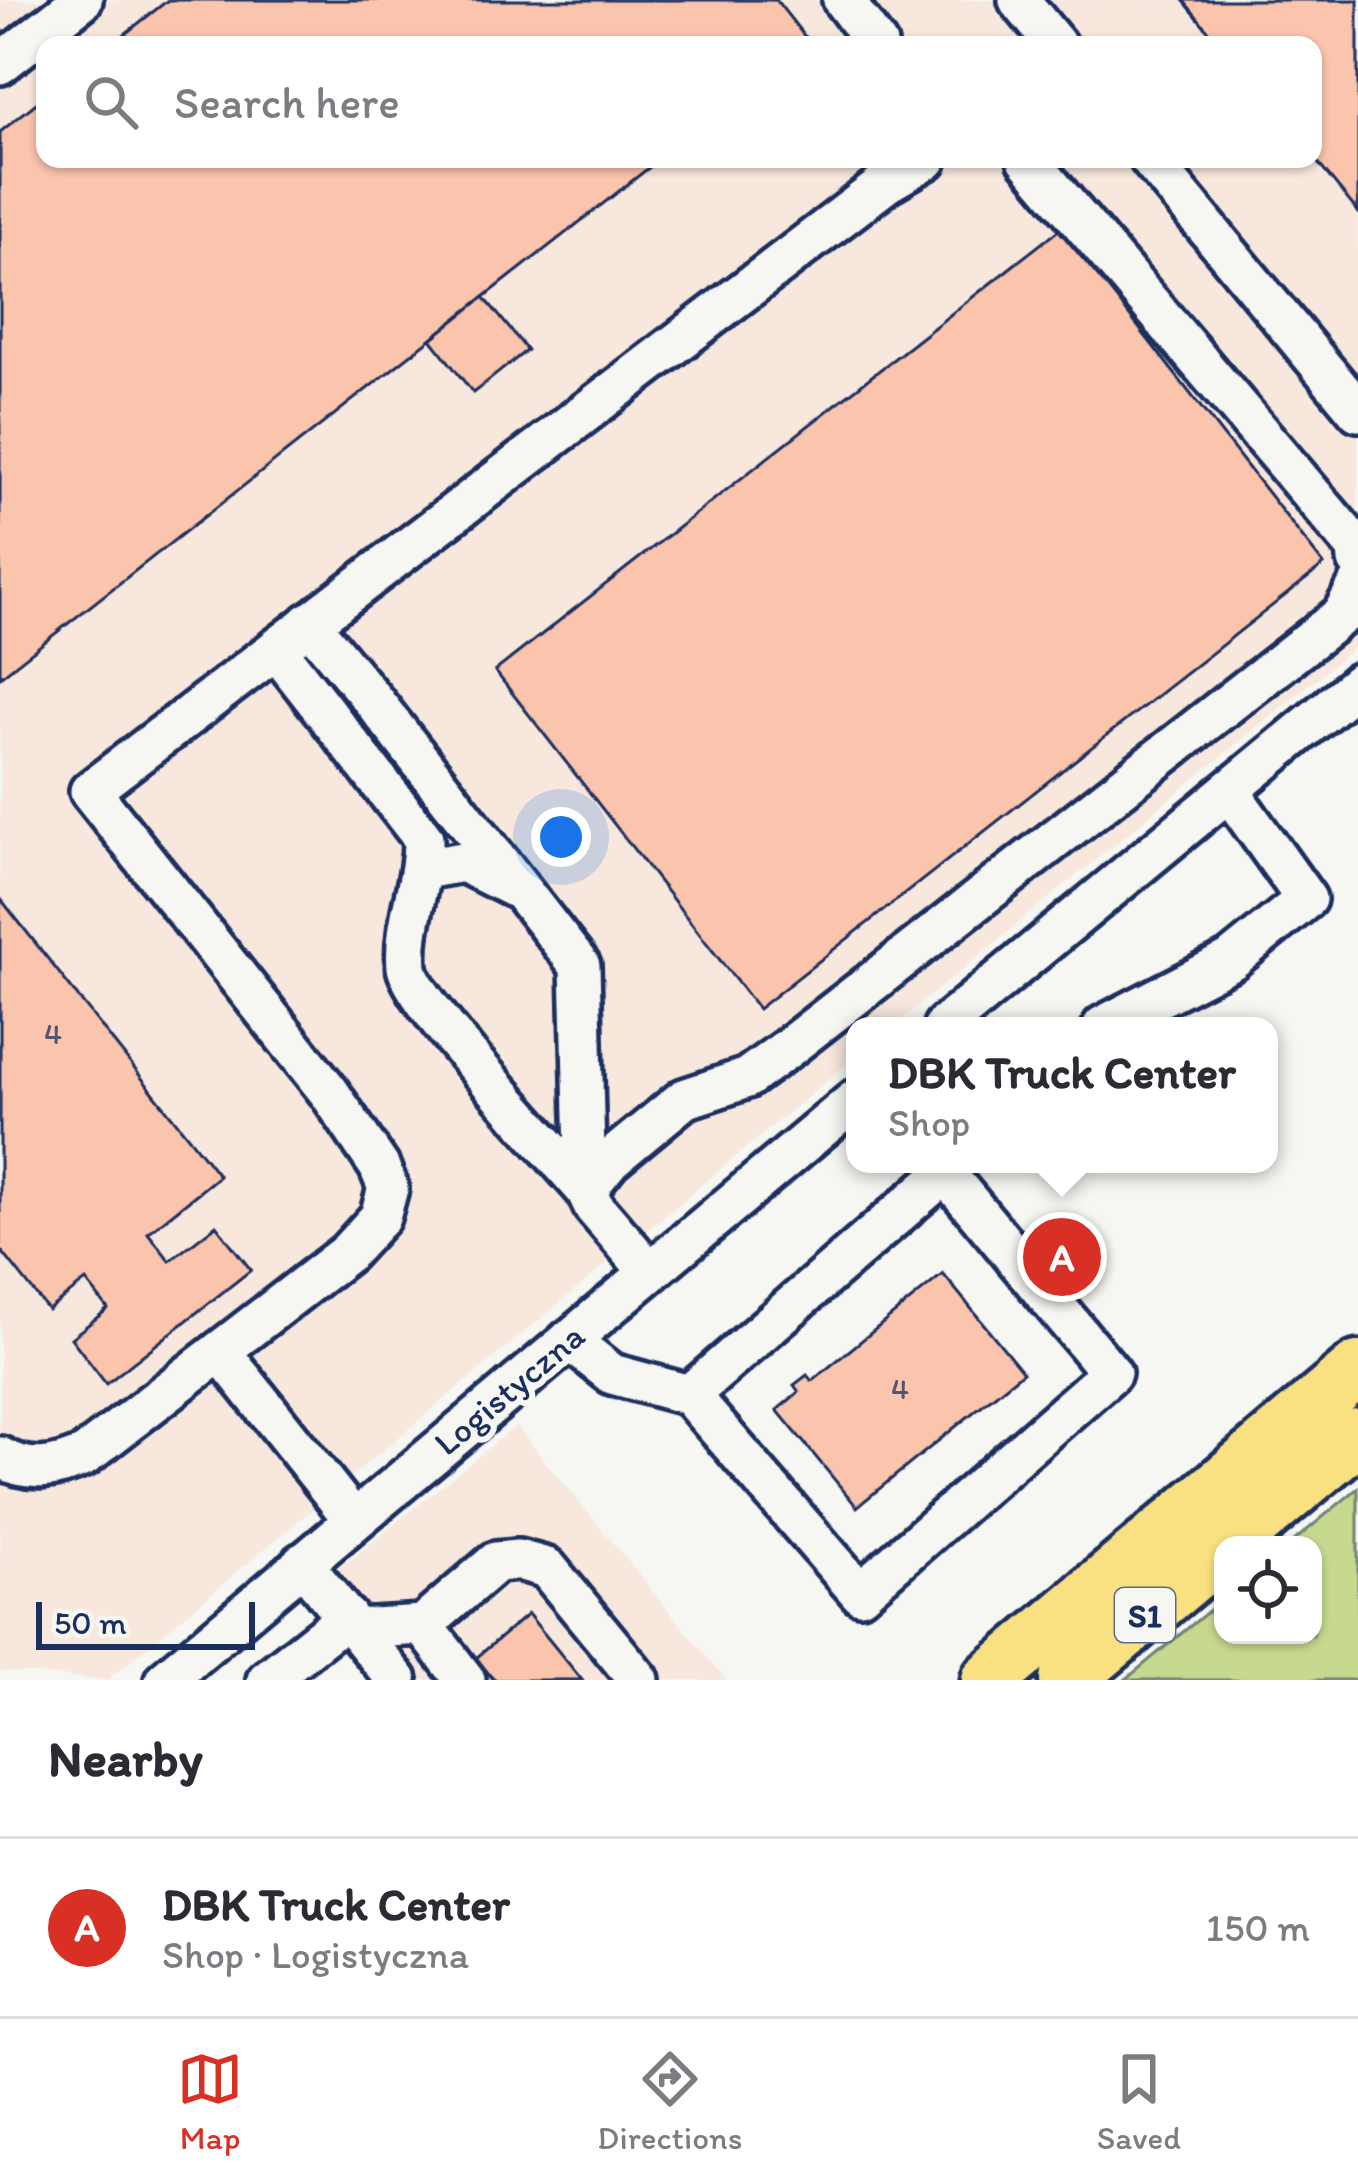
<!DOCTYPE html>
<meta charset="utf-8">
<style>
:root{--surface:#fff;--page:#f2f2f3;--text:#2b2b33;--muted:#7c7c81;--line:#e1e1e2;--accent:#d93025}
body{margin:0;font-family:Itim,sans-serif;background:var(--page);color:var(--text)}
.controls{position:absolute;right:36px;bottom:36px;display:grid;overflow:hidden;border-radius:24px;box-shadow:0 3px 9px #0004}
.controls button{width:108px;height:108px;display:grid;place-items:center;padding:0;border:0;border-bottom:3px solid var(--line);background:var(--surface);color:var(--text);font:60px sans-serif}
.scale{position:absolute;left:36px;bottom:30px;width:219px;box-sizing:border-box;padding-left:12px;border:6px solid #1b2f5e;border-top:0;font-size:33px;line-height:42px;white-space:nowrap;color:#1b2f5e;-webkit-text-stroke:9px #f6f6f2;paint-order:stroke}
.you{position:absolute;left:561px;top:837px;width:42px;height:42px;margin:-30px;border:9px solid #fff;border-radius:50%;background:#1a73e8;box-shadow:0 0 0 18px #1a73e833}
.badge{display:grid;place-items:center;width:78px;height:78px;border-radius:50%;background:var(--accent);color:#fff;font-size:39px;font-weight:700}
.pin{position:absolute;translate:-50% -50%;border:6px solid #fff;box-shadow:0 3px 12px #0006}
.popup{position:absolute;left:846px;top:1017px;width:432px;height:156px;box-sizing:border-box;display:grid;place-content:center;border-radius:24px;background:var(--surface);filter:drop-shadow(0 3px 9px #0005);font-size:39px;white-space:nowrap;color:var(--muted)}
.popup b{font-size:45px;color:var(--text)}
.popup::after{content:'';position:absolute;left:50%;top:100%;margin-left:-24px;border:24px solid transparent;border-top-color:var(--surface)}
.list{margin:0;padding:0;list-style:none}
h2{display:flex;justify-content:space-between;align-items:center;height:156px;margin:0;padding:0 48px;font-size:51px}
h2 small{font-size:39px;font-weight:400;color:var(--muted)}
.list li{display:grid;grid-template-columns:78px 1fr auto;gap:36px;align-items:center;box-sizing:border-box;height:180px;padding:0 48px;border-top:3px solid var(--line)}
.list b{display:block;font-size:45px;white-space:nowrap}
.list p{margin:0;font-size:39px;white-space:nowrap;color:var(--muted)}
.list em{font-size:39px;font-style:normal;color:var(--muted)}
.icon{flex:none;width:66px;height:66px;fill:none;stroke:currentColor;stroke-width:2;stroke-linecap:round;stroke-linejoin:round}
.map{position:relative;flex:none;width:1358px;height:1680px;overflow:hidden}
.search{position:absolute;background:var(--surface);box-shadow:0 3px 9px #0004;left:36px;right:36px;top:36px;height:132px;display:flex;align-items:center;gap:30px;box-sizing:border-box;padding:0 42px;border-radius:24px;color:var(--muted);font-size:45px}
.sheet{height:336px;background:var(--surface)}
nav{display:flex;justify-content:space-around;align-items:center;box-sizing:border-box;height:168px;border-top:3px solid var(--line);background:var(--surface);font-size:33px;color:var(--muted)}
nav a{display:grid;justify-items:center;gap:6px}
nav .on{color:var(--accent)}
.map>svg:first-child{display:block}
</style>
<div class="map">
<svg width="1358" height="1680" viewBox="0 0 1358 1680">
<rect width="100%" height="100%" fill="#f6f6f2"/>
<filter id="ink" filterUnits="userSpaceOnUse"><feTurbulence type="fractalNoise" baseFrequency=".00833" numOctaves="2"/><feDisplacementMap in="SourceGraphic" scale="24" xChannelSelector="R" yChannelSelector="G"/><feConvolveMatrix kernelMatrix="1 2 1 2 8 2 1 2 1" color-interpolation-filters="sRGB"/></filter>
<g filter="url(#ink)">
<g fill="#f7e7dd" fill-rule="evenodd">
<path d="M0,0H1358V644L893,1026H855V1057L107,1680L0,1671ZM45,45H1313V159H45Z"/>
<path d="M516,1426L726,1680H417L333,1574Z"/>
</g>
<path fill="#c6d98e" stroke="#708476" stroke-width="3" d="M1358,1488V1680H1125L1223,1599V1635H1313V1545H1289Z"/>
<g fill="#fac4ad" stroke="#1b2f5e" stroke-width="3">
<path d="M168,0H776L809,42L111,45Z"/>
<path d="M1183,0H1358V212L1313,157V45H1220Z"/>
<path d="M45,96V159H660L0,677V132Z"/>
<path d="M1061,228L1324,565L758,1009L495,671Z"/>
<path d="M484,297L527,350L473,393L431,339Z"/>
<path d="M0,898L219,1176L148,1233L170,1261L216,1225L251,1270L106,1384L71,1338L108,1309L86,1281L48,1310L0,1249Z"/>
<path d="M943,1274L1023,1372L857,1507L777,1410L799,1392L794,1385L807,1375L812,1381Z"/>
<path d="M528,1614L582,1680H494L476,1658Z"/>
</g>
<g fill="none" stroke-linecap="round" stroke-linejoin="round">
<g stroke="#1b2f5e" stroke-width="48">
<g id="minor">
<path d="M843,0L877,45"/>
<path d="M1019,0L1056,45"/>
<path d="M0,64L82,0"/>
<path d="M1028,159L1357,548L1358,560"/>
<path d="M1150,159L1358,411"/>
<path d="M309,623L372,699L580,966L586,1190"/>
<path d="M276,649L423,838C424,882 403,923 407,967C411,1000 556,1155 586,1190L594,1207L648,1270"/>
<path d="M424,869L463,862L513,887"/>
<path d="M944,1026L1358,684"/>
<path d="M1103,1026L1231,960L1306,899L1229,791"/>
<path d="M586,1190L610,1160L684,1099L747,1078L788,1048L1342,615L1358,586"/>
<path d="M569,1340L612,1374L689,1395L860,1593L1111,1373L945,1173L689,1395"/>
<path d="M220,1351L354,1520"/>
<path d="M0,1457C29,1474 56,1469 84,1456L347,1253L380,1217L388,1188L379,1166L329,1092L90,791L886,183L927,159"/>
<path d="M302,1563L397,1680"/>
<path d="M423,1625L465,1680"/>
<path d="M356,1629L423,1625L496,1562L518,1560L547,1568L639,1680"/>
<path d="M165,1680L855,1100"/>
<path d="M267,1680L347,1617"/>
</g>
</g>
<g stroke="#1b2f5e" stroke-width="63">
<g id="highway">
<path d="M1228,1545L1358,1436"/>
<path d="M989,1680L1358,1369"/>
<path d="M1067,1680L1223,1549"/>
</g>
</g>
<use href="#minor" stroke="#f6f6f2" stroke-width="39"/>
<use href="#highway" stroke="#f9e181" stroke-width="54"/>
</g>
</g>
<g text-anchor="middle" dominant-baseline="central" stroke-width="12" stroke-linejoin="round" paint-order="stroke">
<g font-size="30" fill="#535472">
<text x="53" y="1033">4</text>
<text x="900" y="1388">4</text>
</g>
<rect fill="#f6f6f2" stroke="#5d6b8a" stroke-width="3" x="1115" y="1588" width="60" height="54" rx="9"/>
<g font-size="33" font-weight="bold" fill="#1b2f5e">
<text x="1145" y="1615">S1</text>
</g>
<g font-size="36" fill="#1b2f5e" stroke="#f6f6f2">
<text transform="translate(509 1389) rotate(-40)">Logistyczna</text>
</g>
</g>
</svg>
<div class="controls">
<button><svg class="icon" aria-label="locate" viewBox="0 0 24 24"><circle cx="12" cy="12" r="6"/><path d="M12 2v4M12 18v4M2 12h4M18 12h4"/></svg></button>
</div>
<div class="scale">50 m</div>
<div class="you"></div>
<div class="pin badge" style="left:1062px;top:1257px">A</div>
<div class="popup"><b>DBK Truck Center</b>Shop</div>
<div class="search"><svg class="icon" aria-label="search" viewBox="0 0 24 24"><circle cx="10" cy="10" r="6"/><path d="M15 15l6 6"/></svg>Search here</div>
</div>
<section class="sheet">
<h2>Nearby<small></small></h2>
<ul class="list">
<li><span class="badge">A</span><div><b>DBK Truck Center</b><p>Shop · Logistyczna</p></div><em>150 m</em></li>
</ul>
</section>
<nav>
<a class="on"><svg class="icon" aria-label="map" viewBox="0 0 24 24"><path d="M3 6l6-2 6 2 6-2v14l-6 2-6-2-6 2zM9 4v14M15 6v14"/></svg>Map</a>
<a><svg class="icon" aria-label="directions" viewBox="0 0 24 24"><path d="M12 3l9 9-9 9-9-9zM9 14v-3h6M13 9l2 2-2 2"/></svg>Directions</a>
<a><svg class="icon" aria-label="saved" viewBox="0 0 24 24"><path d="M7 4h10v16l-5-4-5 4z"/></svg>Saved</a>
</nav>
